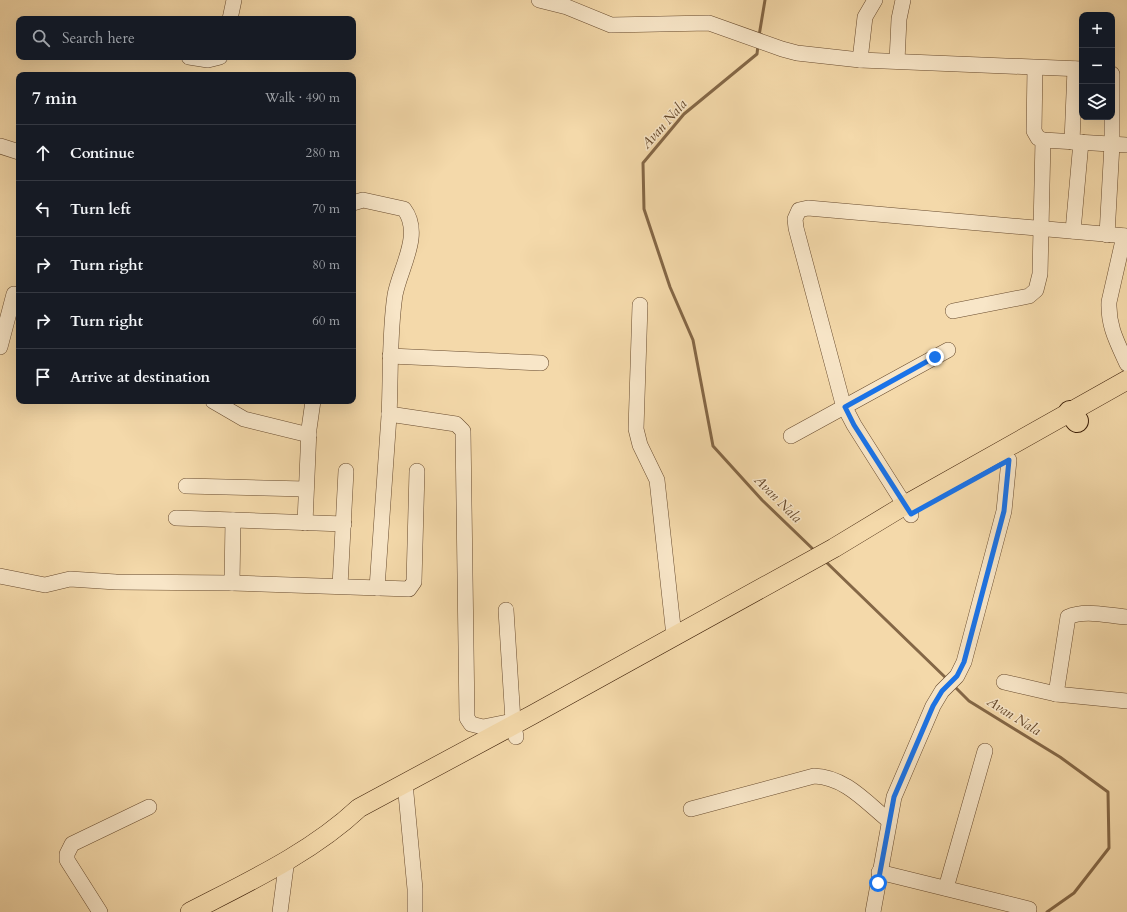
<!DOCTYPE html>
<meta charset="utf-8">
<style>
:root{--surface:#171b24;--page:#242831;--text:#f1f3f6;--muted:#9ea1a6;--line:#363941}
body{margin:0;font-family:Cardo,serif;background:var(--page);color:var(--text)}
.controls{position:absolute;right:12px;top:12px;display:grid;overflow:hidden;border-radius:8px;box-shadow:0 4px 16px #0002}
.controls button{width:36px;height:36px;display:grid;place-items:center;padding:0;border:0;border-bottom:1px solid var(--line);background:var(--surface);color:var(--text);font:20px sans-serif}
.stop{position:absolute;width:12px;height:12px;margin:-9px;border:3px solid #1a73e8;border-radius:50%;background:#fff}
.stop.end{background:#1a73e8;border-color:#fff;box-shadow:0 1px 4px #0008}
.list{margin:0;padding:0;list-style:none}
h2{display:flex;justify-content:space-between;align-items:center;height:52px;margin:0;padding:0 16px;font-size:17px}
h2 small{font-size:13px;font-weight:400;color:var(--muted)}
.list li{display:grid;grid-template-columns:26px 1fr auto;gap:12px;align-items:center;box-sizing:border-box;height:56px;padding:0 16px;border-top:1px solid var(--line)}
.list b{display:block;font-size:15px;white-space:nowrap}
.list em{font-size:13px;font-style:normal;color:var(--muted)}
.icon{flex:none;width:22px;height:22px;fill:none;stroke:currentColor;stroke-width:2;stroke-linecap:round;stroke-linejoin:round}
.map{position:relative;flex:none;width:1127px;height:912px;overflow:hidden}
.search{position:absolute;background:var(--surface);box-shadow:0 4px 16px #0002;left:16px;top:16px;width:340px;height:44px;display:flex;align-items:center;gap:10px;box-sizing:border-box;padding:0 14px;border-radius:8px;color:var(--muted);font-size:15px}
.panel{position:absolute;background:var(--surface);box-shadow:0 4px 16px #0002;left:16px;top:72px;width:340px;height:332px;border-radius:8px}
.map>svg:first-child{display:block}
</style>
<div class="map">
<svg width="1127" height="912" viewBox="0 0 1127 912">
<rect width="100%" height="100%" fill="#f4d9aa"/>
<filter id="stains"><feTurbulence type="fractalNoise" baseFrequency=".005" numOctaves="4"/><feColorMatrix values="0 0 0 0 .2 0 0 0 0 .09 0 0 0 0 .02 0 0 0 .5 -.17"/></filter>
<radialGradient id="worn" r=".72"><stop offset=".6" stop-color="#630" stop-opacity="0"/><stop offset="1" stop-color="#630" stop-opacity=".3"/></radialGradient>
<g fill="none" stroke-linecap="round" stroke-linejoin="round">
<g stroke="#846746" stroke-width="3">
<path d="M759,36L765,0"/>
<path d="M758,45L757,54L684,114L643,163L644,209L670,287L693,340L713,446L762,500L816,552"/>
<path d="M824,560L948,680"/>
<path d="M953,685L969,701L1060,757L1108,792L1109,848L1074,893L1047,912"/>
</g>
<g stroke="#684b2e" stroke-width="16">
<g id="minor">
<path d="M539,0L567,7L611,25L709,23L782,49L797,53L860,60L1082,69"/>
<path d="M230,19L234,0"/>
<path d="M189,57L208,60L220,57"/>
<path d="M860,60L865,17L875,0"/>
<path d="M897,61L899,19L903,0"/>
<path d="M1035,68L1034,131L1038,138L1043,140L1127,145"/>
<path d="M1072,142L1075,69"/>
<path d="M0,146L19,152"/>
<path d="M353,203L363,200L404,209C423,234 400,268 395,295C389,335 391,376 389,416C385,473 381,531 377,588"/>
<path d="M1073,231L1081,142"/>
<path d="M1107,235L1112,144V74"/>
<path d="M1124,236L1109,302C1108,326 1117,342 1127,364"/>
<path d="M640,305L636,429L640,445L657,480L674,636"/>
<path d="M953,311L1029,296L1036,290L1040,274L1043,140"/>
<path d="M0,347L14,294"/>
<path d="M390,356L541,363"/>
<path d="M213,401L244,419L309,435"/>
<path d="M389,414L456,424L463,431L467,718L471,724L483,727L513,721"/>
<path d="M791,436L948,350"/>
<path d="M186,486L306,489"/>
<path d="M911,515L854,425L843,404L796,228L795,219L799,210L808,208L1127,236"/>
<path d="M176,518L344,524"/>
<path d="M305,523L309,429L313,401"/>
<path d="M0,576L45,585L70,579L116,582L232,583L409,589L414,582L417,471"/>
<path d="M232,583L233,520"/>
<path d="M340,586L346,471"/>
<path d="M506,610L513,721L516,737"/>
<path d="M1004,682L1056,694L1127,701"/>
<path d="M1056,694L1068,617C1085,609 1109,616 1127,617"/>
<path d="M405,783L415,889V912"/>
<path d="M691,809L814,776C845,777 866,802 888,820"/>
<path d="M879,872L1029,909"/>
<path d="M946,888L985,751"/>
<path d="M100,912L67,860V854L72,844L149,807"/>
<path d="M280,912L287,859"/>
<path d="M873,912L894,797L933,706L942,691L957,676L964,662L1004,511L1009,460"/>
</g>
</g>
<g stroke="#3a1c05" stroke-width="20">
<path id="major" d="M190,912C248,882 311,853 359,808L532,715L834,548L905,505L1127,380"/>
</g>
<g stroke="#3a1c05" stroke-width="24">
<path id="highway" d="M1070,412L1077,421"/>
</g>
<use href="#minor" stroke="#f8e6c8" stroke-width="15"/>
<use href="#major" stroke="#f4d9aa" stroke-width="19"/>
<use href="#highway" stroke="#f4d9aa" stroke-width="22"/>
</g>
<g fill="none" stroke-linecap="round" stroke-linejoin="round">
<path stroke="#1a73e8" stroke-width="5" d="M878,883L894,797L933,706L942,691L957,676L964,662L1004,511L1009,460L911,514L854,425L845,407L935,357"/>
</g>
<g text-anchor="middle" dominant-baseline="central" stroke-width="3" stroke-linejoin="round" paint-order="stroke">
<g font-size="14" font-style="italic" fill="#65482b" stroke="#f8e6c8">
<text transform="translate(664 124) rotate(-48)">Avan Nala</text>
<text transform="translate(778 499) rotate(45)">Avan Nala</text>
<text transform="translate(1014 716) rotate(32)">Avan Nala</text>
</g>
</g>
<rect width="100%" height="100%" filter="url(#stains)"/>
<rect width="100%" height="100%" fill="url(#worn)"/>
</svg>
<div class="controls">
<button>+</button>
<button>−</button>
<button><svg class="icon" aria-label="layers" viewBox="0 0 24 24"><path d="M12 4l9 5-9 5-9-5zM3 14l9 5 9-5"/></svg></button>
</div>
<div class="stop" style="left:878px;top:883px"></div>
<div class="stop end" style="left:935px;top:357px"></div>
<div class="search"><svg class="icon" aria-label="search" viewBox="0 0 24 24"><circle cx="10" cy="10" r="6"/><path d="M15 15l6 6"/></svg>Search here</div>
<section class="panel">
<h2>7 min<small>Walk · 490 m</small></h2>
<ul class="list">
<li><svg class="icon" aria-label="ahead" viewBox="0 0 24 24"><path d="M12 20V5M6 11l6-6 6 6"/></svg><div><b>Continue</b></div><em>280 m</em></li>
<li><svg class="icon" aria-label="left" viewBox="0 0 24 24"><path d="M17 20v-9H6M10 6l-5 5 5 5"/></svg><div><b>Turn left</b></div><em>70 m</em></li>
<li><svg class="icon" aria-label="right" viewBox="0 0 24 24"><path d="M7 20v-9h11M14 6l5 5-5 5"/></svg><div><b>Turn right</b></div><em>80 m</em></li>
<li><svg class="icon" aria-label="right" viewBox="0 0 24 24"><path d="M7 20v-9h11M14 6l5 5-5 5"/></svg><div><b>Turn right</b></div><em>60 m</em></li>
<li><svg class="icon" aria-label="arrive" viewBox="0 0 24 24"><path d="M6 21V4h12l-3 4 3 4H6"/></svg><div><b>Arrive at destination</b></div></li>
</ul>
</section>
</div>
